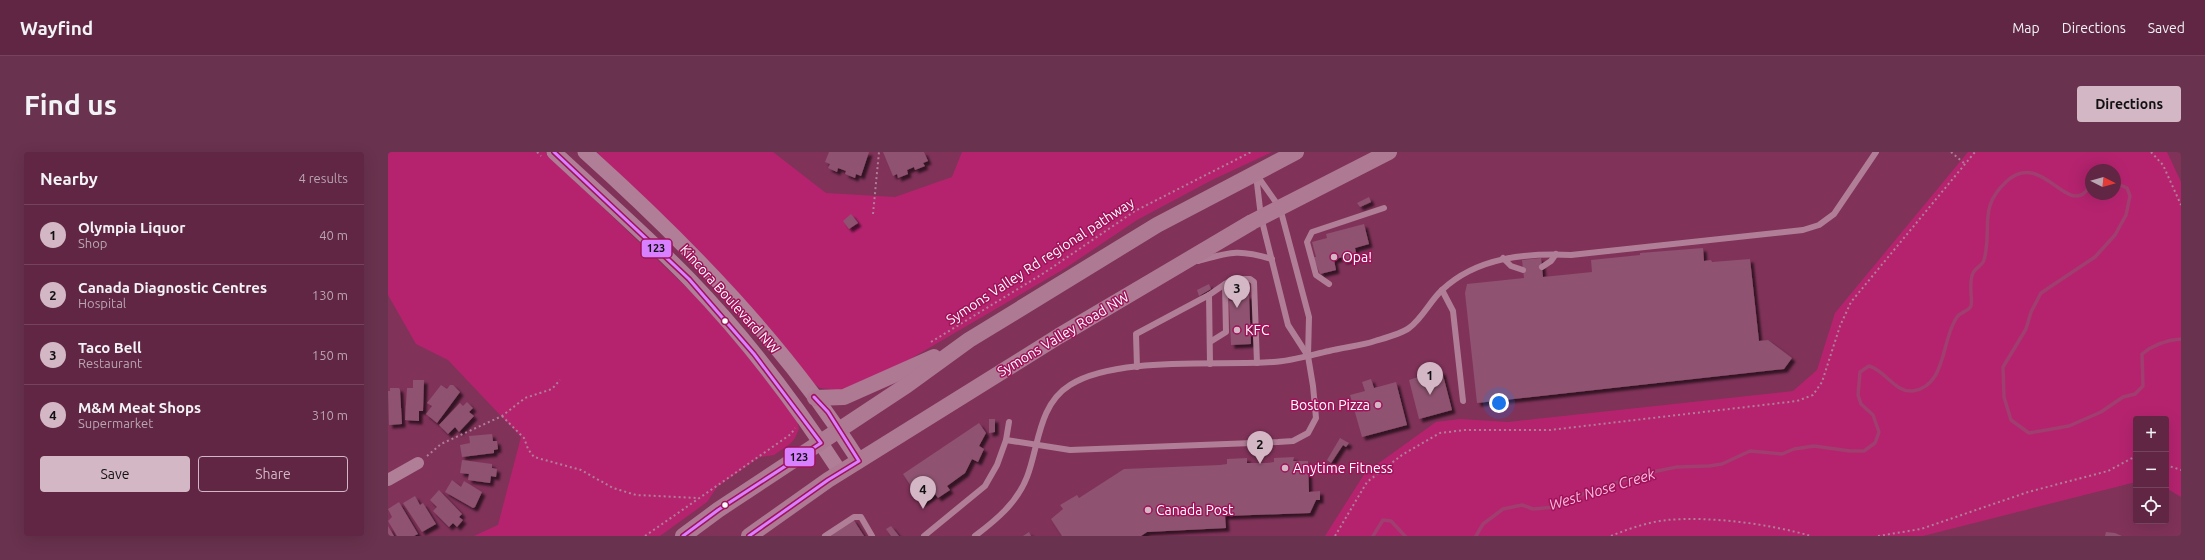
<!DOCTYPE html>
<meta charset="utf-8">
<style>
:root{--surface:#602643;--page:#69324e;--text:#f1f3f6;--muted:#baa5b2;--line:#74435c;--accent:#d3b7c5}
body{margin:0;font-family:Ubuntu,sans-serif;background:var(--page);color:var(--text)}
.controls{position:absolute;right:12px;bottom:12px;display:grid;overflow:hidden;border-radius:4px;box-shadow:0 4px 16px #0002}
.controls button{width:36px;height:36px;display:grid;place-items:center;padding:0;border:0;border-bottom:1px solid var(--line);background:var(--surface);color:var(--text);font:20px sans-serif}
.compass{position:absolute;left:1697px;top:12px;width:36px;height:36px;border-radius:50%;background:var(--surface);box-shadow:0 4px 16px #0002;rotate:96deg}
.you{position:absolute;left:1111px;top:251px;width:14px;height:14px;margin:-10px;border:3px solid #fff;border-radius:50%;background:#1a73e8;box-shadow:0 0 0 6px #1a73e833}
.badge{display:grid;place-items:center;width:26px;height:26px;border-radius:50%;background:var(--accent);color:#111;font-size:13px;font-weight:700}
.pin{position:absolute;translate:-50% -33px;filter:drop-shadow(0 1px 2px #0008)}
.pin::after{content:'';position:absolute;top:21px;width:14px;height:12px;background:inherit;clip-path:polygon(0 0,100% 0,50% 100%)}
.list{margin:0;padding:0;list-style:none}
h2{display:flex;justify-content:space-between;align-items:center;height:52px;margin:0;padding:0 16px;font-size:17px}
h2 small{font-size:13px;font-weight:400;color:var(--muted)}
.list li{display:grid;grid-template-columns:26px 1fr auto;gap:12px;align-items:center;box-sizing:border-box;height:60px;padding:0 16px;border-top:1px solid var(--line)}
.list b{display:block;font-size:15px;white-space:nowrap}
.list p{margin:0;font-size:13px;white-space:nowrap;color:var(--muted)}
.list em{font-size:13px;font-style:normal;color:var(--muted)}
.actions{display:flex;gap:8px;padding:12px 16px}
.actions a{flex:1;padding:9px 0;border:1px solid var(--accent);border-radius:4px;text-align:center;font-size:14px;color:var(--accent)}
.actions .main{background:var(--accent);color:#111}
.icon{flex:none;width:22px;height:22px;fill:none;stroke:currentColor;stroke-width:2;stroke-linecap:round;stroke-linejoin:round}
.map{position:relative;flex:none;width:1793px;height:384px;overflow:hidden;border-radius:4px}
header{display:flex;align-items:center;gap:24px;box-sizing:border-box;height:56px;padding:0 20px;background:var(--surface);border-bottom:1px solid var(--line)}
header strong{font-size:19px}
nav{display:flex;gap:22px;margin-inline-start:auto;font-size:14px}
.intro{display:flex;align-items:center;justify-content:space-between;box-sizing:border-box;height:96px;padding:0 24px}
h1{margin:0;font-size:28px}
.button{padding:10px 18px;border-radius:4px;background:var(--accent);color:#111;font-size:14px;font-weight:700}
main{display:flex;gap:24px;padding:0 24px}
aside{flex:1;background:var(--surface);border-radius:4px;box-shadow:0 4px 16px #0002}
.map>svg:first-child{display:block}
</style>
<header>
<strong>Wayfind</strong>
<nav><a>Map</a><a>Directions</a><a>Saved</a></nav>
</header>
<div class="intro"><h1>Find us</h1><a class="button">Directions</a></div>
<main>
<aside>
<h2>Nearby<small>4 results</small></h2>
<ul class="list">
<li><span class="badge">1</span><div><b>Olympia Liquor</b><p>Shop</p></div><em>40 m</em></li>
<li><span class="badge">2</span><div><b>Canada Diagnostic Centres</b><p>Hospital</p></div><em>130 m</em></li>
<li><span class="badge">3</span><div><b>Taco Bell</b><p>Restaurant</p></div><em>150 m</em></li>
<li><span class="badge">4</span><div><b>M&amp;M Meat Shops</b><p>Supermarket</p></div><em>310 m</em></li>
</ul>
<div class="actions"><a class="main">Save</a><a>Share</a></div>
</aside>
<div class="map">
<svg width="1793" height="384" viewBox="0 0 1793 384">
<defs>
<filter id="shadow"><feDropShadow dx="3.5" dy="3.5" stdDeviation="1" flood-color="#0009"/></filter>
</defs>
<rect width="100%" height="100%" fill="#803259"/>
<g fill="#b5236f" fill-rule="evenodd">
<path d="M0,0H157L324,160L408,263L411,277L407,286L402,292L386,303L372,305L329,335L319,350L272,384H86L110,373L133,285L60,208L28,192L0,143Z"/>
<path d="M209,0H385L438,41L507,45L564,25L574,0H884L824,28L749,68L676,117L505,217L462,236L450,238L432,236L424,230Z"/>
<path d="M1580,0H1779L1793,30V345L1778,336V267H1748V330L1535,384H937L977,321L1048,270L1072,267L1120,270L1405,239L1429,218L1447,161ZM1703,18H1727V42H1703Z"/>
</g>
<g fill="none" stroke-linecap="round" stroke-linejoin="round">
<g stroke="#9f3e6f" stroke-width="3.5">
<path d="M1727,31L1739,36L1742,44L1738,63L1727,83L1707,105L1653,141L1643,160L1638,177L1615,215L1616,245L1623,268L1641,281L1681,274L1713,260L1735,245L1747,242L1755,234L1754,202C1765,193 1779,188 1793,187"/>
<path d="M985,384L995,368L1003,369L1017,384"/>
<path d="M1088,384L1095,372L1115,357L1134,353L1145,357L1167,355L1176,349L1198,341L1248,324L1269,319L1289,315L1321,314L1334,312L1362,299L1394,302L1406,297L1426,294L1462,299H1476L1487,291L1491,280L1485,263L1473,252L1470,243L1472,220L1481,214C1497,218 1507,241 1525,239C1559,234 1553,187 1569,165C1572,160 1580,160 1583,154C1585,148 1580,131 1585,121C1587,116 1595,113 1596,108C1605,76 1589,56 1619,29C1651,0 1675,55 1695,42C1698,40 1700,36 1703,34"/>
</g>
</g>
<g fill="#8f5271" filter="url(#shadow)">
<path d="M441,0H481L473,24L468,22L467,26L457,22L458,19L450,16L449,20L440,16L442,12L437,10Z"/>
<path d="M495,0H536L540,9L535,11L537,14L527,18L526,15L519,18L520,22L510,26L509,22L505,24Z"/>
<path d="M981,45L983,50L972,55L969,51Z"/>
<path d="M463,62L470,71L461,77L455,69Z"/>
<path d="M976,72L981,92L967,96L969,105L955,109L954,105L946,108L948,118L932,122L925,105H928L924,90L939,86L938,82Z"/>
<path d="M1315,96L1316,109L1323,108L1324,110L1362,107L1371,189L1380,188L1404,206L1396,217L1089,251L1077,141L1079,132L1136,126L1134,108L1153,106L1155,125L1204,120L1203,108L1252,103V101Z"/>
<path d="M821,132L823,137L811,144L809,138Z"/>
<path d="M861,143L863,192L843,193L841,149H846L845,144Z"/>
<path d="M1044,217L1045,221L1054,219L1064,258L1031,267L1021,228L1030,225L1029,221Z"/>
<path d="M983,227L986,236L1008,230L1019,273L974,285L962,243L977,239L974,230Z"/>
<path d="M25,228H36L35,259H31V269L17,268L19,236H25Z"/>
<path d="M53,233L59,237L62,233H65L72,240L49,271L38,262L44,254L39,251Z"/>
<path d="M2,236H11L12,238L14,272L1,273L0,239H2Z"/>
<path d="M79,250L85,256L81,260L86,264L71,280L67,275L60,282L51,273L72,251L75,254Z"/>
<path d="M601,267H607V280L601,281Z"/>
<path d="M591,271L598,281L591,294L596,297L590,310L584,307L577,321L559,334L562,338L550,346L547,342L534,351L515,322Z"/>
<path d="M104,282L105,289H109L110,297L106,298V301L74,305L72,293L82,291L81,284Z"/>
<path d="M952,286L961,291L958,295L955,293L943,311L939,308Z"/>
<path d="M906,305L905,309H920L921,340L932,339V348H928L922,361L837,364L838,376L759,380L753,384H674L663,367L675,357L672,353L689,343L691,346L736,317L832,313L839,312V307L859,306V311H879L886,310V306Z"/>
<path d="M74,308L104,312V316L109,317L108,325L103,324L102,331L80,328L81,322L72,321Z"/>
<path d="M64,328L73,335L76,329L94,340L87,355L85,356L57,340Z"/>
<path d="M51,338L74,362L71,365L75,368L69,375L65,371L61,375L45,359L49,355L42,348Z"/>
<path d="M27,344L32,353L35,351L48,372L34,380L15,351Z"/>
<path d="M11,350L30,382L26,384H9L0,369L4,365L0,357Z"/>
<path d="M465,367L476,384H440Z"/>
<path d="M0,374L6,384H0Z"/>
<path d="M503,374L511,384H503L498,377Z"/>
<path d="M641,380L643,384H635Z"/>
<path d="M1718,380L1727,381L1734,384H1717Z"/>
</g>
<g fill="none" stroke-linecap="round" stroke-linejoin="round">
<g stroke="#b07e97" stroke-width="2" stroke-dasharray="2 3" stroke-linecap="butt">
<path d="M149,0L153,4"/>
<path d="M1563,0L1577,12"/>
<path d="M1763,0L1775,13L1793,53"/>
<path d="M485,62L491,0"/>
<path d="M543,190L656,121L747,59L863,0"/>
<path d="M114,264L136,286L140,297L146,305L193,318L225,336L248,343L310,346"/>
<path d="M39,304L53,292L114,264L137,246L164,237L172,228"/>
<path d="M1778,313L1793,318"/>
<path d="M257,384L403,282L407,276"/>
<path d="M947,384L979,330L1014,303L1052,281L1077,278H1162L1409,249L1425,243L1434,230L1452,174L1463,150L1587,0"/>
<path d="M1223,384C1240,377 1260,370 1279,368C1322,364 1382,372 1423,384"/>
<path d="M1490,384L1533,377L1640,340L1720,319L1748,304"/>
</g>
<g stroke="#b07e97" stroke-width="6">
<path d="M868,23L873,65L900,173L920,204"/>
<path d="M1115,106L1123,114L1135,118"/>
<path d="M810,109C843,100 850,97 884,107"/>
<path d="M1154,115L1163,109L1168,102"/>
<path d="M941,132L928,123L919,90L924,80L996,56"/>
<path d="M1054,138L1065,159L1075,249"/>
<path d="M821,143L837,132"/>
<path d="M822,190L838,180L837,132L845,127H862L866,130L869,211"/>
<path d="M749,215L748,182L821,143L822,212"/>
<path d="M618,288L621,270"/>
<path d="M437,384L466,365H473L484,384"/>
<path d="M536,384L597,334L609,313L618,288L682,298L890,290L905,289L920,281L928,266L925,234L920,204L921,165L892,56L868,22"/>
<path d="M587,384C608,368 629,351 639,325C651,294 650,253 682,233C727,204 830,214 885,210C904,209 923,203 941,199C956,195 973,194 987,189C997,186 1013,182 1021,176C1034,167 1042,149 1054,138C1089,105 1138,101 1183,103L1415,78L1431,73L1446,62L1488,0"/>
</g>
<path stroke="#b07e97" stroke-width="12" d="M0,328L30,311"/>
<g stroke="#b07e97" stroke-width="15">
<path d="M166,0C211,42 258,83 301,127C357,185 408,252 452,320"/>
<path d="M197,0C298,91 398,193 471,309"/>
</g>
<g stroke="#ad7993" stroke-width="16">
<path d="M427,246L456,245L546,205"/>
<path d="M295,384L330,358L519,233L581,188L769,73L908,0"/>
<path d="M361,384L440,328L671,184L864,70L1001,0"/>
</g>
<g stroke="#a0125a" stroke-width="6">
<g id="bus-1">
<path d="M166,0L301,127L366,202L433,291L330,358L295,384"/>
<path d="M361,384L440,328L471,309L440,260L426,245"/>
</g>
</g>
<use href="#bus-1" stroke="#d880ff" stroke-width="3"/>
</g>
<g fill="#d3b7c5" stroke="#a0125a" stroke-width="1.5">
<circle cx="946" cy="105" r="4"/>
<circle cx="849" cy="178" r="4"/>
<circle cx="990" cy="253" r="4"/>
<circle cx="897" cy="316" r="4"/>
<circle cx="760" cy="358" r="4"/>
</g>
<g fill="#fff" stroke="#a0125a" stroke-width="1.5">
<circle cx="337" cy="169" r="3.5"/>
<circle cx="337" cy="353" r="3.5"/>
</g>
<g text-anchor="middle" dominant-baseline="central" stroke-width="3" stroke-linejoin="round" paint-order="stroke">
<g font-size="14" fill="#fff" stroke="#a0125a" text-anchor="start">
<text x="954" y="105">Opa!</text>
<text x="857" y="178">KFC</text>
<text x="982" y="253" text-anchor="end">Boston Pizza</text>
<text x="905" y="316">Anytime Fitness</text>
<text x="768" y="358">Canada Post</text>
</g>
<g font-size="14" fill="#fff" stroke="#a0125a">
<text transform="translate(652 109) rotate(-33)">Symons Valley Rd regional pathway</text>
<text transform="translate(342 147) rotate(48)">Kincora Boulevard NW</text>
<text transform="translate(675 182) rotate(-31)">Symons Valley Road NW</text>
</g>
<g font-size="15" font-style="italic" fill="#fbb8db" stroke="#a0125a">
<text transform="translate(1214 337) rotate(-17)">West Nose Creek</text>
</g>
</g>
<g stroke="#a0125a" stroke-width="1.5">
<rect x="253" y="87" width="31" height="19" rx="4" fill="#d880ff"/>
<rect x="396" y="295" width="31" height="20" rx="4" fill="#d880ff"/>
</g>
<g font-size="11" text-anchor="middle" font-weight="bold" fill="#111">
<text x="268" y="100">123</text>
<text x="411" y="309">123</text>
</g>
</svg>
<div class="controls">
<button>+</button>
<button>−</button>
<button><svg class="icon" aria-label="locate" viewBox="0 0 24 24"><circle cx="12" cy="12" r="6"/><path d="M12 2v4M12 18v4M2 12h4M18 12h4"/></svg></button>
</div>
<svg class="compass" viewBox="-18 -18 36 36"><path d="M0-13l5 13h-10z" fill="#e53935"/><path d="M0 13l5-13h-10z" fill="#baa5b2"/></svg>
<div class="you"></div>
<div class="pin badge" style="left:1042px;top:243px">1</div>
<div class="pin badge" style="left:872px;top:312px">2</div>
<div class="pin badge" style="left:849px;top:156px">3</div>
<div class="pin badge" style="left:535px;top:357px">4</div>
</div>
</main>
